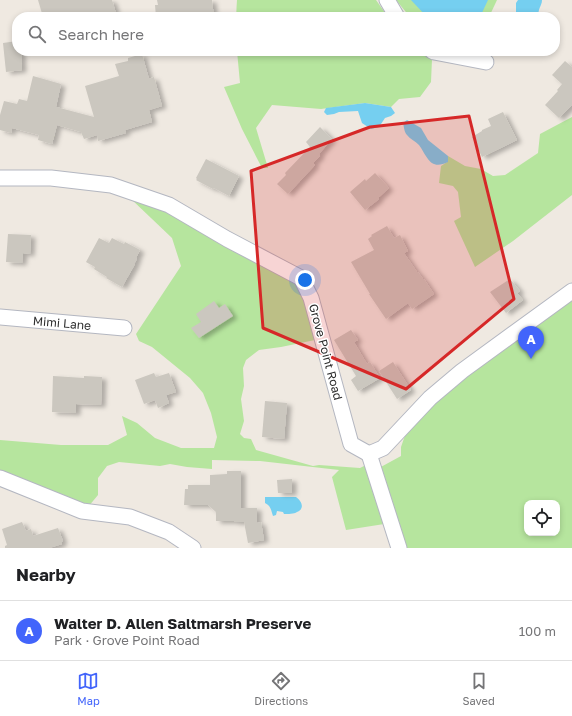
<!DOCTYPE html>
<meta charset="utf-8">
<style>
:root{--surface:#fff;--page:#f6f6f6;--text:#202124;--muted:#757577;--line:#e0e0e0;--accent:#4264fb}
body{margin:0;font-family:"Golos Text",sans-serif;background:var(--page);color:var(--text)}
.controls{position:absolute;right:12px;bottom:12px;display:grid;overflow:hidden;border-radius:8px;box-shadow:0 2px 6px #0003}
.controls button{width:36px;height:36px;display:grid;place-items:center;padding:0;border:0;border-bottom:1px solid var(--line);background:var(--surface);color:var(--text);font:20px sans-serif}
.you{position:absolute;left:305px;top:280px;width:14px;height:14px;margin:-10px;border:3px solid #fff;border-radius:50%;background:#1a73e8;box-shadow:0 0 0 6px #1a73e833}
.badge{display:grid;place-items:center;width:26px;height:26px;border-radius:50%;background:var(--accent);color:#fff;font-size:13px;font-weight:700}
.pin{position:absolute;translate:-50% -33px;filter:drop-shadow(0 1px 2px #0008)}
.pin::after{content:'';position:absolute;top:21px;width:14px;height:12px;background:inherit;clip-path:polygon(0 0,100% 0,50% 100%)}
.list{margin:0;padding:0;list-style:none}
h2{display:flex;justify-content:space-between;align-items:center;height:52px;margin:0;padding:0 16px;font-size:17px}
h2 small{font-size:13px;font-weight:400;color:var(--muted)}
.list li{display:grid;grid-template-columns:26px 1fr auto;gap:12px;align-items:center;box-sizing:border-box;height:60px;padding:0 16px;border-top:1px solid var(--line)}
.list b{display:block;font-size:15px;white-space:nowrap}
.list p{margin:0;font-size:13px;white-space:nowrap;color:var(--muted)}
.list em{font-size:13px;font-style:normal;color:var(--muted)}
.icon{flex:none;width:22px;height:22px;fill:none;stroke:currentColor;stroke-width:2;stroke-linecap:round;stroke-linejoin:round}
.map{position:relative;flex:none;width:572px;height:548px;overflow:hidden}
.search{position:absolute;background:var(--surface);box-shadow:0 2px 6px #0003;left:12px;right:12px;top:12px;height:44px;display:flex;align-items:center;gap:10px;box-sizing:border-box;padding:0 14px;border-radius:16px;color:var(--muted);font-size:15px}
.sheet{height:112px;background:var(--surface)}
nav{display:flex;justify-content:space-around;align-items:center;box-sizing:border-box;height:56px;border-top:1px solid var(--line);background:var(--surface);font-size:11px;color:var(--muted)}
nav a{display:grid;justify-items:center;gap:2px}
nav .on{color:var(--accent)}
.map>svg:first-child{display:block}
</style>
<div class="map">
<svg width="572" height="548" viewBox="0 0 572 548">
<defs>
<filter id="shadow"><feDropShadow dx="4.5" dy="2.5" stdDeviation="2" flood-color="#0004"/></filter>
</defs>
<rect width="100%" height="100%" fill="#efe9e1"/>
<g fill="#b6e59e" fill-rule="evenodd">
<path d="M237,0H376L388,17H236Z"/>
<path d="M396,0H497L489,17H410Z"/>
<path d="M237,51H417L419,53L432,59L431,82L420,97L399,99L391,107L365,103L321,109L272,105L256,128L268,168H262L242,129L224,87L240,83Z"/>
<path d="M572,117V195L513,241L475,267L454,221L461,217L458,192L453,186L439,183L441,166L447,162L448,156L465,166L481,169L493,176L505,175L538,153L540,134Z"/>
<path d="M130,198L173,214L246,255L298,286L306,297L315,340L281,347L259,350L246,360L243,368L244,386L241,399L244,421L240,434L244,438L251,439L256,450L313,466L319,465L360,468L364,466L369,470L379,468L401,456V447L409,424L433,401L572,300V548H406L397,522L346,530L332,477L339,470L260,461L212,460V469L187,467L170,464L160,466L119,462L107,466L98,478V495L88,507L0,476V440L61,445H108L127,435L122,416L137,423L155,438L181,448H214L217,437L211,413L203,393L190,378L152,347L139,341L136,334L181,266L172,238ZM527,503H557V533H527Z"/>
</g>
<g fill="#75cff0">
<path d="M411,0H488L480,17H427Z"/>
<path d="M518,0H542C542,6 537,9 539,17H516V3Z"/>
<path d="M365,103L391,107L395,113L391,116L385,118L379,127L371,129L362,123L358,111L339,112L334,114L327,115L324,112L326,108Z"/>
<path d="M407,120L421,128L428,140L448,156V162C430,171 427,156 419,145C415,141 410,139 407,135C404,132 404,126 403,123Z"/>
<path d="M265,497H296C302,501 305,509 297,512C294,514 288,514 284,514L283,512L277,511L276,515L273,516C271,510 271,506 265,503Z"/>
</g>
<g fill="#cbc7bf" filter="url(#shadow)">
<path d="M38,0H112L116,13L102,17H43Z"/>
<path d="M157,0H212L214,17H156L155,5H158Z"/>
<path d="M17,41V51H21L22,70L6,72L3,43Z"/>
<path d="M142,54L149,79L154,77L162,106L149,110L152,122L125,130L126,133L98,141L97,135L84,139L81,132L57,125L52,144L38,140L39,135L12,128L11,133L0,130V115L4,101L17,104L19,99L27,101L33,76L61,84L56,107L94,117L85,86L119,76L115,64L128,61V58Z"/>
<path d="M565,61L572,67V105L559,118L545,105L558,91L557,90L562,84L552,75Z"/>
<path d="M503,112L517,140L482,157L472,137L482,131V130L491,126L488,119Z"/>
<path d="M320,127L332,139L319,154L320,156L313,163L315,165L288,194L277,184L286,175L285,173L310,147L306,142Z"/>
<path d="M206,159L239,176L229,196L214,188L213,189L196,180L197,179L196,178Z"/>
<path d="M375,173L389,188L378,198L379,199L365,210L350,192L365,179L366,181Z"/>
<path d="M387,226L394,238L400,235L408,251L404,253L417,272H418L423,279H424L434,294L412,309L408,303L386,319L369,294H370L351,262L374,250L368,239L372,236L371,235Z"/>
<path d="M8,234L31,235L30,254L23,253L22,263L6,262Z"/>
<path d="M99,238L109,243L112,238L124,244L125,242L140,250L136,258L137,259L134,264H135L122,287L106,278L107,277L94,269L95,267L86,262Z"/>
<path d="M510,279L520,291L517,293L523,300L506,313L490,292Z"/>
<path d="M214,301L219,308L225,304L233,316L199,338L191,328L201,322L196,314Z"/>
<path d="M351,330L358,340L354,342L367,364L370,362L380,378L358,391L351,380L356,376L334,340Z"/>
<path d="M393,362L411,390L397,399L379,371Z"/>
<path d="M154,373L156,377L169,373L176,392L166,395L169,403L158,408L155,400L144,404L135,380Z"/>
<path d="M53,376L84,378V376L102,377L101,405L76,404V413L52,412Z"/>
<path d="M265,401L287,403L284,439L262,437Z"/>
<path d="M227,471H241V508H257V523L261,522L264,540L248,543L244,522H234V521H216V512L208,505H184L185,489H188V485H210V475L227,474Z"/>
<path d="M292,479V493H278L277,480Z"/>
<path d="M22,522L26,531L31,529L33,536L58,528L63,541L61,542L62,544L49,548H5V546L7,545L2,529Z"/>
</g>
<g fill="none" stroke-linecap="round" stroke-linejoin="round">
<g stroke="#b4b7c1" stroke-width="17">
<g id="minor">
<path d="M387,0L397,17"/>
<path d="M432,51L434,52L486,62"/>
<path d="M0,178H51L111,185L169,205L227,239L301,278L311,298L351,444L369,454"/>
<path d="M0,317L124,328"/>
<path d="M369,454L383,448L430,398L462,371L572,291"/>
<path d="M369,454L399,548"/>
<path d="M0,478L82,511L130,517L169,532L193,548"/>
</g>
</g>
<use href="#minor" stroke="#fff" stroke-width="15"/>
</g>
<path fill="#d62828" fill-opacity="0.2" stroke="#d62828" stroke-width="3" stroke-linejoin="round" d="M469,116L514,299L406,389L263,328L251,171L370,127Z"/>
<g text-anchor="middle" dominant-baseline="central" stroke-width="3" stroke-linejoin="round" paint-order="stroke">
<g font-size="12" fill="#2e2e2e" stroke="#fff">
<text transform="translate(62 323) rotate(5)">Mimi Lane</text>
<text transform="translate(326 352) rotate(75)">Grove Point Road</text>
</g>
</g>
</svg>
<div class="controls">
<button><svg class="icon" aria-label="locate" viewBox="0 0 24 24"><circle cx="12" cy="12" r="6"/><path d="M12 2v4M12 18v4M2 12h4M18 12h4"/></svg></button>
</div>
<div class="you"></div>
<div class="pin badge" style="left:531px;top:359px">A</div>
<div class="search"><svg class="icon" aria-label="search" viewBox="0 0 24 24"><circle cx="10" cy="10" r="6"/><path d="M15 15l6 6"/></svg>Search here</div>
</div>
<section class="sheet">
<h2>Nearby<small></small></h2>
<ul class="list">
<li><span class="badge">A</span><div><b>Walter D. Allen Saltmarsh Preserve</b><p>Park · Grove Point Road</p></div><em>100 m</em></li>
</ul>
</section>
<nav>
<a class="on"><svg class="icon" aria-label="map" viewBox="0 0 24 24"><path d="M3 6l6-2 6 2 6-2v14l-6 2-6-2-6 2zM9 4v14M15 6v14"/></svg>Map</a>
<a><svg class="icon" aria-label="directions" viewBox="0 0 24 24"><path d="M12 3l9 9-9 9-9-9zM9 14v-3h6M13 9l2 2-2 2"/></svg>Directions</a>
<a><svg class="icon" aria-label="saved" viewBox="0 0 24 24"><path d="M7 4h10v16l-5-4-5 4z"/></svg>Saved</a>
</nav>
